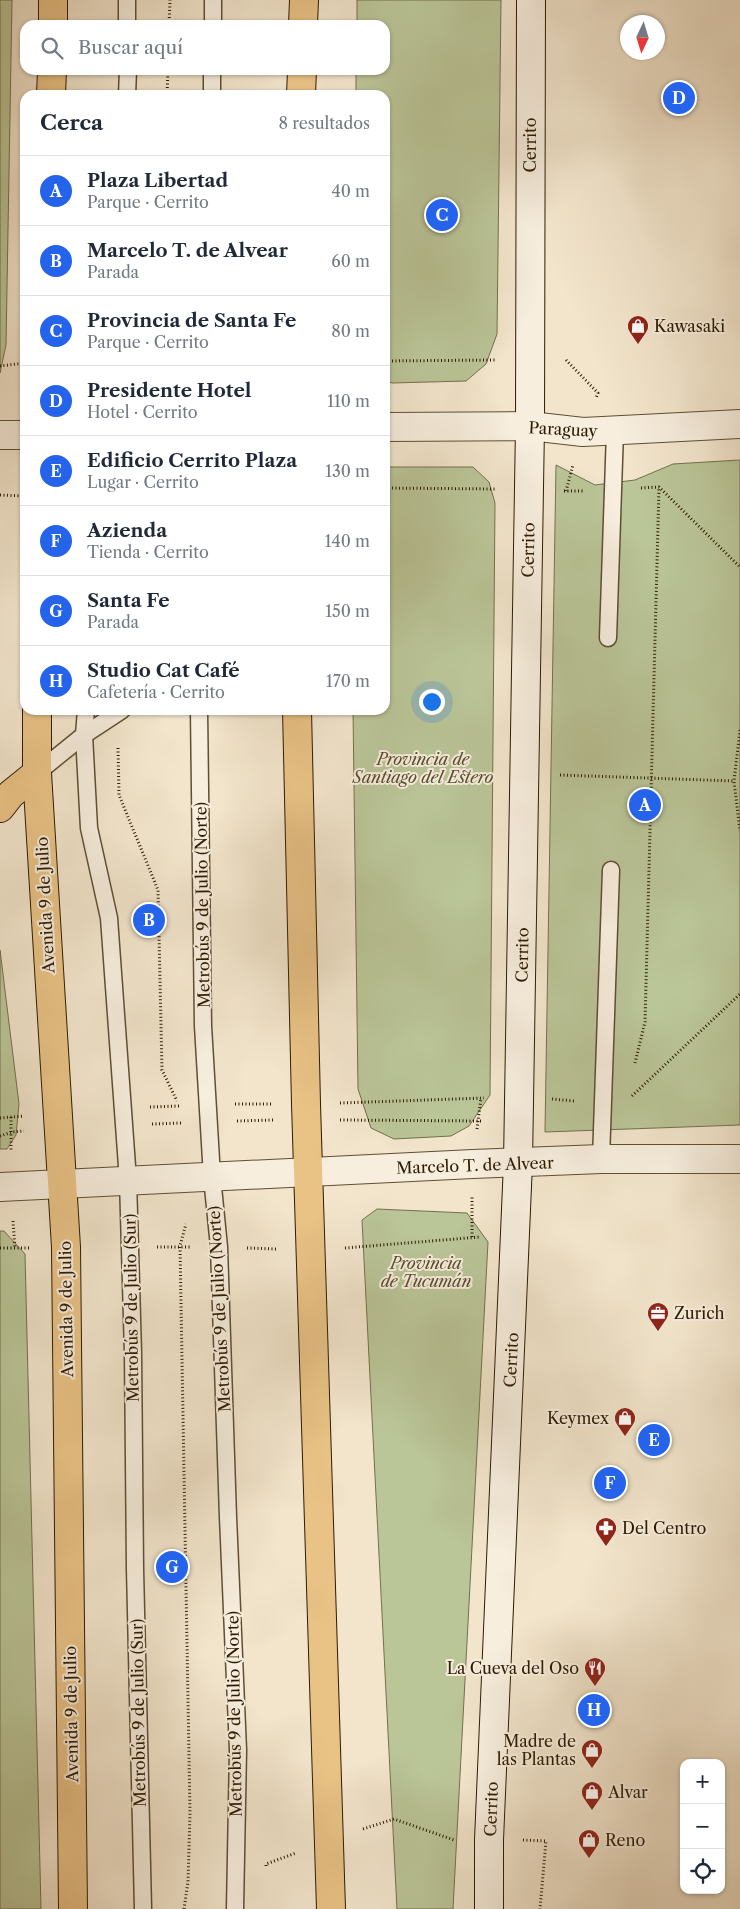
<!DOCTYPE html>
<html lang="es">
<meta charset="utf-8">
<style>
:root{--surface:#fff;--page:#f2f2f3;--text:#1f2937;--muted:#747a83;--line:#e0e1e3;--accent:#2563eb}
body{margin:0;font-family:"Libre Caslon Text",serif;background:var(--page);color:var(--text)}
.controls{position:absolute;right:15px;bottom:15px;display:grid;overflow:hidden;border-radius:10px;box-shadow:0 1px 4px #0004}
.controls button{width:45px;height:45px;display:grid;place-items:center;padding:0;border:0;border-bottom:1px solid var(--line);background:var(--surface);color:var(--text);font:25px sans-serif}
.compass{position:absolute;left:620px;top:15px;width:45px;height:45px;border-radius:50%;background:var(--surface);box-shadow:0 1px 4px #0004;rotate:184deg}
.you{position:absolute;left:431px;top:701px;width:18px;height:18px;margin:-12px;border:4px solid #fff;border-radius:50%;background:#1a73e8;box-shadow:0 0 0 8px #1a73e833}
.badge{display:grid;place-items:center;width:32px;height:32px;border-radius:50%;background:var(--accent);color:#fff;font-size:16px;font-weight:700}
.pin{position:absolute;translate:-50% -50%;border:2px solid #fff;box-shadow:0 1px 5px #0006}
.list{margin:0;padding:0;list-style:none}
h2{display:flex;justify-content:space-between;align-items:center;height:65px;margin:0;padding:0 20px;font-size:21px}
h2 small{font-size:16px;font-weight:400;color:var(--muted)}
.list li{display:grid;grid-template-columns:32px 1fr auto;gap:15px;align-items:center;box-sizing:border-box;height:70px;padding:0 20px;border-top:1px solid var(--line)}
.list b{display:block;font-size:19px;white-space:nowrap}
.list p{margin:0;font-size:16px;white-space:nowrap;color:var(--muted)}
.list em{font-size:16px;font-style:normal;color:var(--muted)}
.icon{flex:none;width:28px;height:28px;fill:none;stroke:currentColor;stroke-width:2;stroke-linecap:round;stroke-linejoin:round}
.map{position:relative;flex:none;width:740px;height:1909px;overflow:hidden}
.search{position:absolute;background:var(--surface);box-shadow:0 1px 4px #0004;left:20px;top:20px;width:370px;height:55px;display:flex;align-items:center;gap:12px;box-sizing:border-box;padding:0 18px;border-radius:15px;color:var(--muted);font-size:19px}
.panel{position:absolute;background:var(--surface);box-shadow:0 1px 4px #0004;left:20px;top:90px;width:370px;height:625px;border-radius:15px}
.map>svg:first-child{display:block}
</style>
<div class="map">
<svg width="740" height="1909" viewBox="0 0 740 1909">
<rect width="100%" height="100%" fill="#f2e5cc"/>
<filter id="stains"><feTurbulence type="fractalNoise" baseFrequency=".004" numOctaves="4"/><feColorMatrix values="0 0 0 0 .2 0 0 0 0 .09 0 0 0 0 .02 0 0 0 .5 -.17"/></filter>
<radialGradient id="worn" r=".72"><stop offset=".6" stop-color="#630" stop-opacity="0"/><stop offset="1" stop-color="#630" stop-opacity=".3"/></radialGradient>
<g fill="#bac598" stroke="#74704c">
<path d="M0,0H12L6,345L0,373Z"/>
<path d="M357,0H501L497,334L486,364L466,381L392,383L385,380V95H356V70H385V25H357Z"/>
<path d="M740,460V1125L545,1132L556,465L595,485L635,480L673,464Z"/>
<path d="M385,467H473L489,482L495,503L490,1095L469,1126L451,1136L394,1139L371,1128L358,1089L353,710H385Z"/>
<path d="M0,950L19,1104L16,1135L7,1149H0Z"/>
<path d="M377,1209L467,1213L488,1242L453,1909H397L362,1220Z"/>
<path d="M0,1231H4L25,1254L41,1909H0Z"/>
</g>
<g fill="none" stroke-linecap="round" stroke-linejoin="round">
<g stroke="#5f4e34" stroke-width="19">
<g id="lane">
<path d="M127,0V25"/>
<path d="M213,25V0"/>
<path d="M127,95L128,70"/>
<path d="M212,95V70"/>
<path d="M608,638L615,431"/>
<path d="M86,710L84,735L89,828L109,918L128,1180L133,1353L135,1569L143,1909"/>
<path d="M199,710L203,1026L212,1177L219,1247L228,1517L238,1750L235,1909"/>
<path d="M37,773L84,735L122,710"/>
<path d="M601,1159L611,870"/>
</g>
</g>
<g stroke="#5f4e34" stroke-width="30">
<g id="street">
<path d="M385,427L530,426L583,432L740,424"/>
<path d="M0,435H25"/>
<path d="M0,1187L473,1164L601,1159H740"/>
</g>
</g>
<g stroke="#2e1b01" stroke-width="30">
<path id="secondary" d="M489,1909V1840L518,1163L530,426L531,0"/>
</g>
<g stroke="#2e1b01" stroke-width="30">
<g id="highway">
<path d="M53,25V0"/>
<path d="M303,25L304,0"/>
<path d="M51,95L52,70"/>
<path d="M301,95L302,70"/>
<path d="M37,710V773L66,1247L73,1909"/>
<path d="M297,710L306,1104L331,1909"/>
<path d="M0,808L11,794L37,773"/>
</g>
</g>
<g stroke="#2e1b01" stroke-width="3" stroke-dasharray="1 2.5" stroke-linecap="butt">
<path d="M169,25L170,0"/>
<path d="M167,95L168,70"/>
<path d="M566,360L598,393L596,398"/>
<path d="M385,361L495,360"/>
<path d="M0,366L25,363"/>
<path d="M385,488L495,489"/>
<path d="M641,488L659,487L740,567"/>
<path d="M564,491H585"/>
<path d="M566,491L573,465"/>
<path d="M0,495L25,496"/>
<path d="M740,730L734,781L740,831"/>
<path d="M118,748L119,795L158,890L162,1070L177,1101"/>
<path d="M560,775L734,781"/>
<path d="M635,1063L645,1022L659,487"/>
<path d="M632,1096L740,994"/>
<path d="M552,1099L574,1101"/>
<path d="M340,1103L484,1098"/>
<path d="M235,1104H271"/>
<path d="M150,1107L179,1106"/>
<path d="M11,1117V1152"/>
<path d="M0,1118L24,1116"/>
<path d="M340,1120L483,1121"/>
<path d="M237,1121L273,1120"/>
<path d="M152,1124L181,1123"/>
<path d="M477,1129L481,1098"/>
<path d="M0,1136L12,1132L24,1131"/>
<path d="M13,1221L15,1248"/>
<path d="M472,1237V1197"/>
<path d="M157,1247H191"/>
<path d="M0,1248H31"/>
<path d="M247,1248L276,1249"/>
<path d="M345,1248L480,1237"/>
<path d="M363,1829L394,1819L454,1840"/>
<path d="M523,1840L546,1841L540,1909"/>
<path d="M266,1866V1864L296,1853"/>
<path d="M184,1909L188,1882L190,1813L180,1246L186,1224"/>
</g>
<use href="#lane" stroke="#f7eede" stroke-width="16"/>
<use href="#street" stroke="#f7eede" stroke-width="28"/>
<use href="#secondary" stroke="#f7eede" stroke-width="28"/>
<use href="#highway" stroke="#e9c286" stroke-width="28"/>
</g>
<defs>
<g id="shop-pin" transform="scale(1.125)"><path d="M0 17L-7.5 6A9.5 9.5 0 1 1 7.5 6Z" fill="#8f2418" stroke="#f7eede"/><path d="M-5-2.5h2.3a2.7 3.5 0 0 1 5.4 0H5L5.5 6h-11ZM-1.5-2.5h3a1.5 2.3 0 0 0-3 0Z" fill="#fff"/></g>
<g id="office-pin" transform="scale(1.125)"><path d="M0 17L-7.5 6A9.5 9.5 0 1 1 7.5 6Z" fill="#8f2418" stroke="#f7eede"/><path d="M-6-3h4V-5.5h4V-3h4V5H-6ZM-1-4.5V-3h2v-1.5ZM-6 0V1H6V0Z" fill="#fff"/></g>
<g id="pharmacy-pin" transform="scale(1.125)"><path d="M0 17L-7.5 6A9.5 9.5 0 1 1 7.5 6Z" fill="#8f2418" stroke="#f7eede"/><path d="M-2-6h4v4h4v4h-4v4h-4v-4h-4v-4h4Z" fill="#fff"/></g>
<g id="restaurant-pin" transform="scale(1.125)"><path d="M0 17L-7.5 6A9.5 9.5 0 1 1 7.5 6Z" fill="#8f2418" stroke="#f7eede"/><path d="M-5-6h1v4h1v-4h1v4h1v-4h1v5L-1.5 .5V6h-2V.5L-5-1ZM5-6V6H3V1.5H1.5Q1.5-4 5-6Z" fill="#fff"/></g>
</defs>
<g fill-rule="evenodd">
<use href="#shop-pin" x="638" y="326"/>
<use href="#office-pin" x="658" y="1313"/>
<use href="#shop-pin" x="625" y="1418"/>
<use href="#pharmacy-pin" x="606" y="1528"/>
<use href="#restaurant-pin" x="595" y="1668"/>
<use href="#shop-pin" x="592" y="1750"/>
<use href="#shop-pin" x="592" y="1792"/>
<use href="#shop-pin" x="589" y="1840"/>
</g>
<g text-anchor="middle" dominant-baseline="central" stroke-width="4" stroke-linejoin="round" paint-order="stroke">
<g font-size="16" fill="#2e1b01" stroke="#f7eede">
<text transform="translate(530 145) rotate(-90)">Cerrito</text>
<text transform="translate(563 429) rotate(3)">Paraguay</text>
<text transform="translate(528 550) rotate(-89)">Cerrito</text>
<text transform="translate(45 905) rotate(-93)">Avenida 9 de Julio</text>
<text transform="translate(202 905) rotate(-91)">Metrobús 9 de Julio (Norte)</text>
<text transform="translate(522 955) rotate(-89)">Cerrito</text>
<text transform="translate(475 1165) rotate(-2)">Marcelo T. de Alvear</text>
<text transform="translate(131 1308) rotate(-91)">Metrobús 9 de Julio (Sur)</text>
<text transform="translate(66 1309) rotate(-91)">Avenida 9 de Julio</text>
<text transform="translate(219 1309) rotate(-93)">Metrobús 9 de Julio (Norte)</text>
<text transform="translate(511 1360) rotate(-87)">Cerrito</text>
<text transform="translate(138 1713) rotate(-91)">Metrobús 9 de Julio (Sur)</text>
<text transform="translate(71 1714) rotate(-91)">Avenida 9 de Julio</text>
<text transform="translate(234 1714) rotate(-91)">Metrobús 9 de Julio (Norte)</text>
<text transform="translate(491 1809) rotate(-88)">Cerrito</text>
</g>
<g font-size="16" fill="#2e1b01" stroke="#f7eede" text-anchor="start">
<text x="654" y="326">Kawasaki</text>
<text x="674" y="1313">Zurich</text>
<text x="609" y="1418" text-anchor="end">Keymex</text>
<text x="622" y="1528">Del Centro</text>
<text x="579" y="1668" text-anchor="end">La Cueva del Oso</text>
<text x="576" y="1741" text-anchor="end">Madre de<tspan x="576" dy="18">las Plantas</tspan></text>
<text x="608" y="1792">Alvar</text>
<text x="605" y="1840">Reno</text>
</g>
<g font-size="16" font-style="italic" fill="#584e2e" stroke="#f7eede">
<text x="423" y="759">Provincia de<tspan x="423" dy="18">Santiago del Estero</tspan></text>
<text x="426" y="1263">Provincia<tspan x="426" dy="18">de Tucumán</tspan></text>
</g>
</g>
<rect width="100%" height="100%" filter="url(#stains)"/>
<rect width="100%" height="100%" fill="url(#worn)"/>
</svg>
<div class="controls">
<button>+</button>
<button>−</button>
<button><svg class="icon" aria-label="locate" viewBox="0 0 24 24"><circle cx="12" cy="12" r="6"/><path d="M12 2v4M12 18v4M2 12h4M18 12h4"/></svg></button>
</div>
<svg class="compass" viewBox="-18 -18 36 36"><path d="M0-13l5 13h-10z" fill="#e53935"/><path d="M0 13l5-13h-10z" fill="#747a83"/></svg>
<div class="you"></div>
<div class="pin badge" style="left:645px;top:805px">A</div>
<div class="pin badge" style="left:149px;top:920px">B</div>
<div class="pin badge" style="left:442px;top:215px">C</div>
<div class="pin badge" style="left:679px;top:98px">D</div>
<div class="pin badge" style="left:654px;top:1440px">E</div>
<div class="pin badge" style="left:610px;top:1483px">F</div>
<div class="pin badge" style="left:172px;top:1567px">G</div>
<div class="pin badge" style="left:594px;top:1710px">H</div>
<div class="search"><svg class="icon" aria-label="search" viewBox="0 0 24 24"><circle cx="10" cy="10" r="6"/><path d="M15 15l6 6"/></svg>Buscar aquí</div>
<section class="panel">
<h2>Cerca<small>8 resultados</small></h2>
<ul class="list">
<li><span class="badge">A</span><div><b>Plaza Libertad</b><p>Parque · Cerrito</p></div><em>40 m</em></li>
<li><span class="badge">B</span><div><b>Marcelo T. de Alvear</b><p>Parada</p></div><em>60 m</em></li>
<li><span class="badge">C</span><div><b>Provincia de Santa Fe</b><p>Parque · Cerrito</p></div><em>80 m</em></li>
<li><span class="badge">D</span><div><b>Presidente Hotel</b><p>Hotel · Cerrito</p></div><em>110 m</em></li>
<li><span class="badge">E</span><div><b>Edificio Cerrito Plaza</b><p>Lugar · Cerrito</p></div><em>130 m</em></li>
<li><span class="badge">F</span><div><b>Azienda</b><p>Tienda · Cerrito</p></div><em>140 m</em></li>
<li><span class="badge">G</span><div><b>Santa Fe</b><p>Parada</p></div><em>150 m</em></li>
<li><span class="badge">H</span><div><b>Studio Cat Café</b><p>Cafetería · Cerrito</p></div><em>170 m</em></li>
</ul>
</section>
</div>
